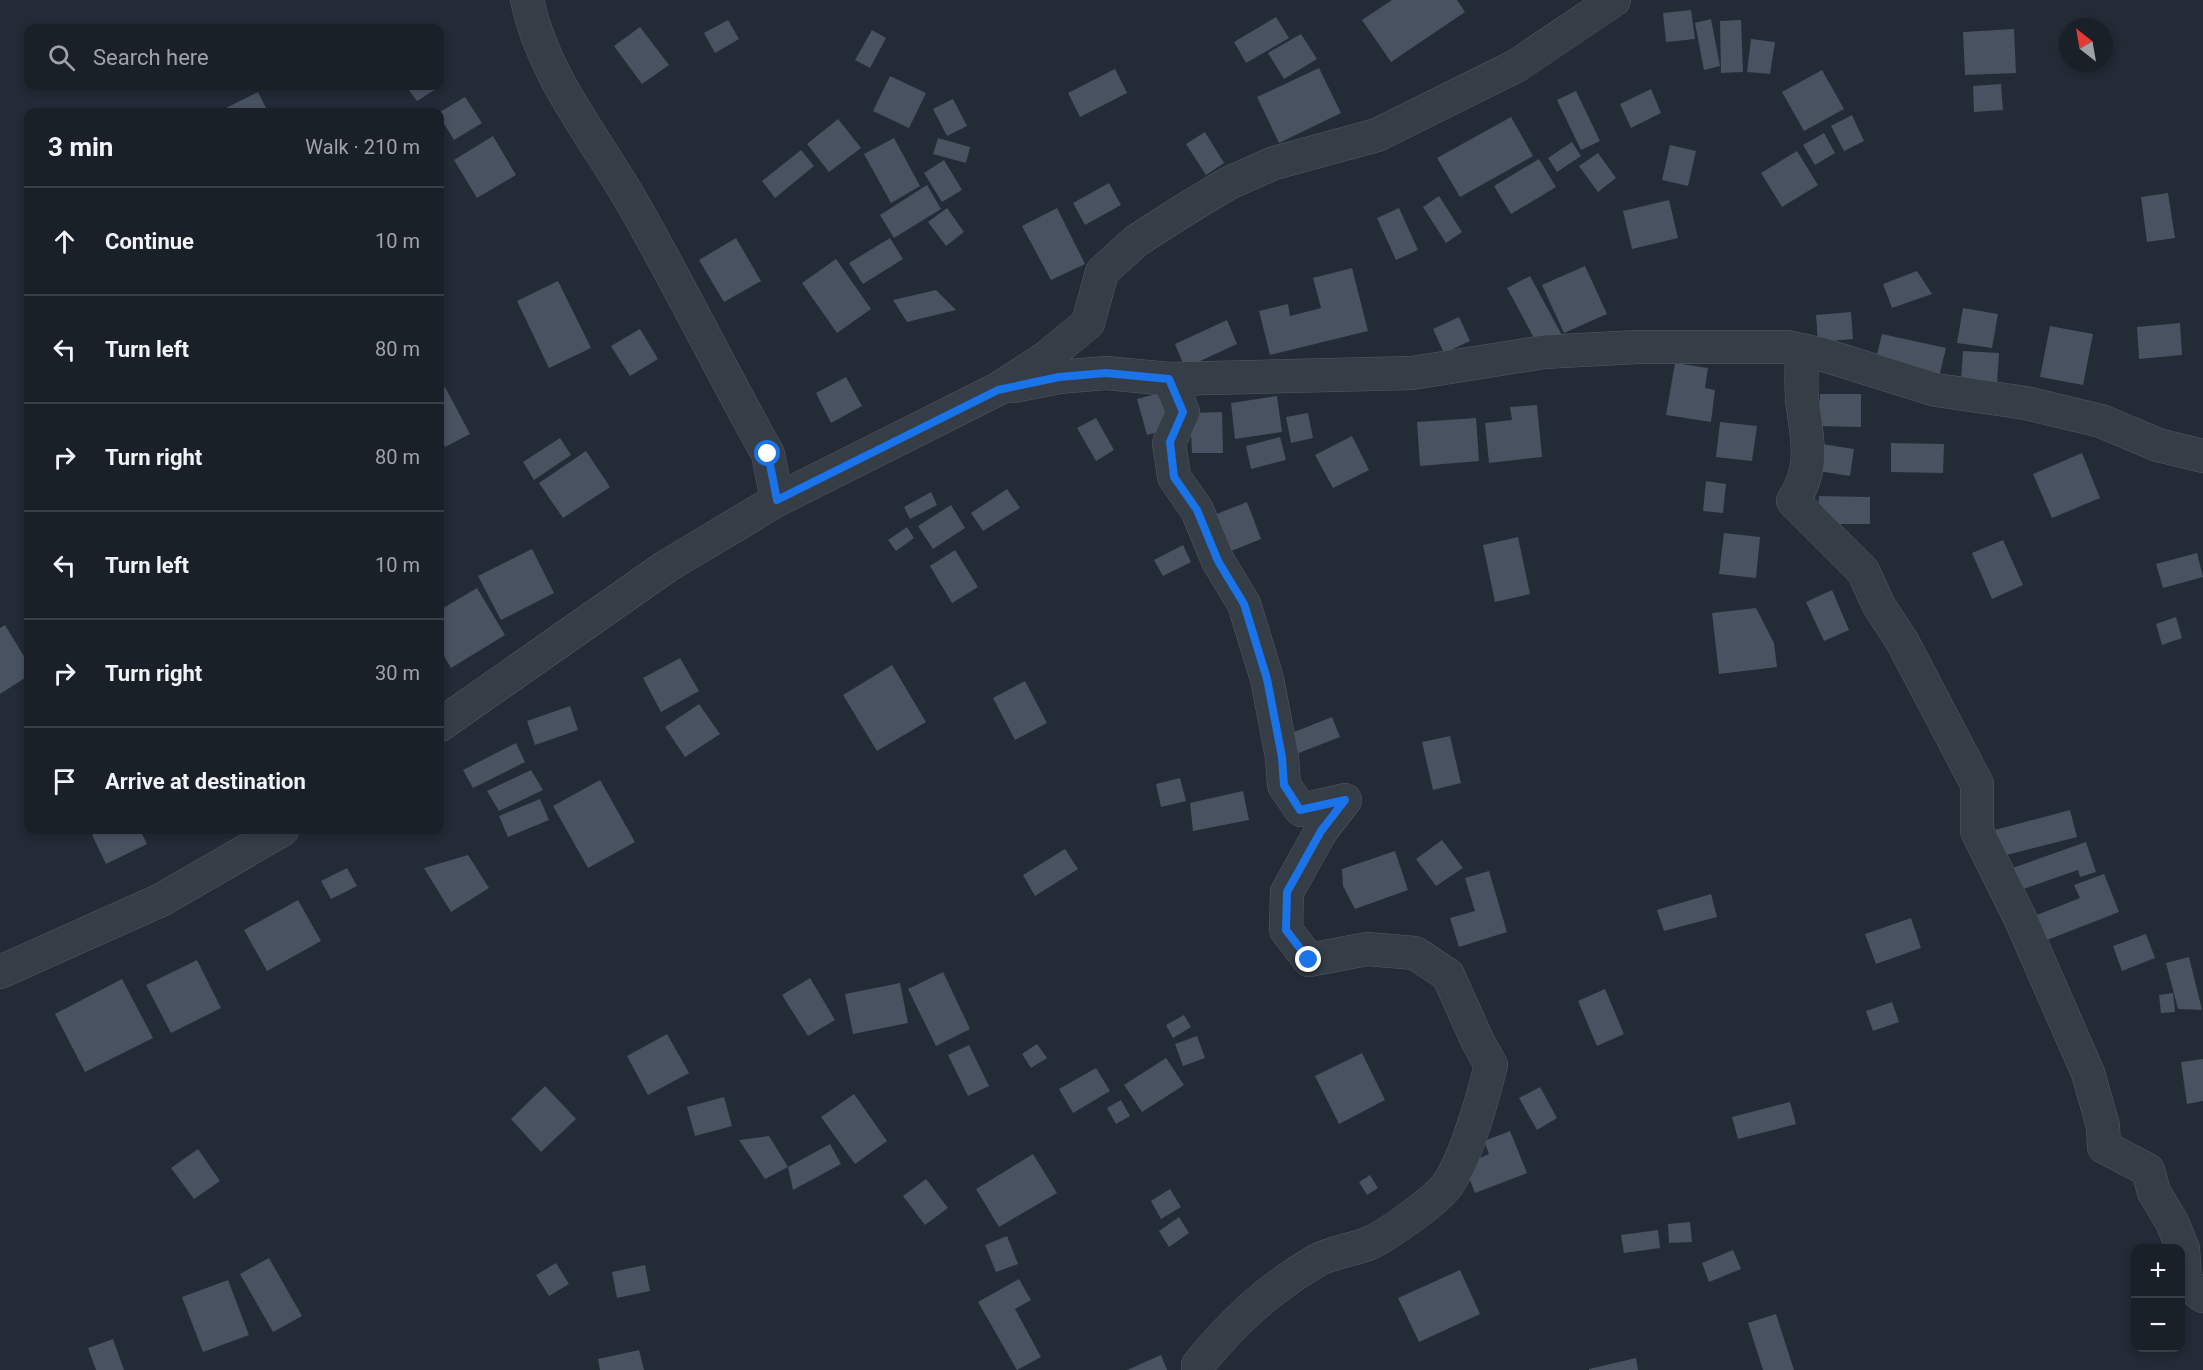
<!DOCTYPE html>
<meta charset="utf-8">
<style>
:root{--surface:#1a2028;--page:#232830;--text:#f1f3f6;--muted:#9fa3a8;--line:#383e45}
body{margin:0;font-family:Roboto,sans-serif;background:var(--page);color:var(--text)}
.controls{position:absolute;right:18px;bottom:18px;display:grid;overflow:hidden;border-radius:12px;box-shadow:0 3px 9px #0003}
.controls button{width:54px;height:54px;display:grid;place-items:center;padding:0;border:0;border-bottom:2px solid var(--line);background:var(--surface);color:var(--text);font:30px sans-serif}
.compass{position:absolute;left:2059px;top:18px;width:54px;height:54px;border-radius:50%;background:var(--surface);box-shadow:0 3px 9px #0003;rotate:329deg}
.stop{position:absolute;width:18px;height:18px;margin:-14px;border:4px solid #1a73e8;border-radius:50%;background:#fff}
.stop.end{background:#1a73e8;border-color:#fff;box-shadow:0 2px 6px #0008}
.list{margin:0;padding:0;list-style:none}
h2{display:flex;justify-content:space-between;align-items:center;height:78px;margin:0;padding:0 24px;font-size:26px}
h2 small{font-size:20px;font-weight:400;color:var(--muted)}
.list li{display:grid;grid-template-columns:39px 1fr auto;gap:18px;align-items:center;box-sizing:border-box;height:108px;padding:0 24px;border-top:2px solid var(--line)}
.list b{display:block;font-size:22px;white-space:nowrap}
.list em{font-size:20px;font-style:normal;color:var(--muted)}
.icon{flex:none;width:33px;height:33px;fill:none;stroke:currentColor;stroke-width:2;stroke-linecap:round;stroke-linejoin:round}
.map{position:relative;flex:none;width:2203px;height:1370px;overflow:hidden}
.search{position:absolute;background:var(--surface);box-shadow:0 3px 9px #0003;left:24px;top:24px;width:420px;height:66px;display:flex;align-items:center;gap:15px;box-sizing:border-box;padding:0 21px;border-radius:12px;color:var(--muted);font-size:22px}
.panel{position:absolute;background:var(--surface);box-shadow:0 3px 9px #0003;left:24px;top:108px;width:420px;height:726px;border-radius:12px}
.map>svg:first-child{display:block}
</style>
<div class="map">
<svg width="2203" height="1370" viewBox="0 0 2203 1370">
<rect width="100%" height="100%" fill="#222b36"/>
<g fill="#485260">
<path d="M1392,0H1457L1465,12L1391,62L1362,20Z"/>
<path d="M1691,10L1695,39L1666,42L1663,13Z"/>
<path d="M1276,17L1289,38L1246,63L1234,42Z"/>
<path d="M1711,19L1720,66L1704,70L1695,23Z"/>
<path d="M728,20L739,39L715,53L704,33Z"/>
<path d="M1741,20L1743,72L1721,73L1720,21Z"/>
<path d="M640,27L669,65L642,84L614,46Z"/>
<path d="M2014,29L2016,73L1965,75L1963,32Z"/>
<path d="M872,30L886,38L870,68L855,60Z"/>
<path d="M1301,34L1317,59L1284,79L1268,53Z"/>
<path d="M1751,39L1775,42L1770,74L1747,72Z"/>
<path d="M1319,68L1341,113L1279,143L1257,97Z"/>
<path d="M1115,69L1127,93L1080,117L1068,93Z"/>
<path d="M1822,70L1844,109L1804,131L1782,92Z"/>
<path d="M890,76L926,93L909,128L873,111Z"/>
<path d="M2001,84L2003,110L1974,112L1973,86Z"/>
<path d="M406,86H441L417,101Z"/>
<path d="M1651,89L1661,113L1631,128L1620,104Z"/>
<path d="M1576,91L1600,141L1581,150L1557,100Z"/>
<path d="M258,92L268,112H218Z"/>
<path d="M465,97L482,123L454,140L440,117V112Z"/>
<path d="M953,99L967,126L947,136L933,109Z"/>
<path d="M1852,115L1864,141L1844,151L1831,126Z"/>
<path d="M1511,117L1533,156L1460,197L1437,158Z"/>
<path d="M838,119L861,148L829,172L807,144Z"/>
<path d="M1205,132L1224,163L1206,175L1186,144Z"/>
<path d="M1824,133L1835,153L1815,165L1803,145Z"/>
<path d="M493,136L516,175L477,198L454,160Z"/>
<path d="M894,138L920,186L891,203L864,154Z"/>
<path d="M938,138L970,147L966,163L933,154Z"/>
<path d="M1572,142L1581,156L1557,172L1548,158Z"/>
<path d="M1670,145L1696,151L1688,186L1662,180Z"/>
<path d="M801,150L814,166L775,198L762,181Z"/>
<path d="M1797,151L1818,185L1782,207L1761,173Z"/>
<path d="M1598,153L1616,178L1598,192L1579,166Z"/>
<path d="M1539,159L1556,187L1511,214L1494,186Z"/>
<path d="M944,160L962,190L942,202L924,173Z"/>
<path d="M1109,183L1121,205L1085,225L1073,203Z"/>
<path d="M927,185L941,209L894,238L880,215Z"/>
<path d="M2168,193L2175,238L2147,242L2141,197Z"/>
<path d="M1439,196L1462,232L1446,243L1423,207Z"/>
<path d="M1669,200L1678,238L1632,249L1623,211Z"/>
<path d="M947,208L964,232L946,246L928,222Z"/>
<path d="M1057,208L1085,264L1051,280L1022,226Z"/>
<path d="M1399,208L1418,250L1396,260L1377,218Z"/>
<path d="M736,238L761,281L724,302L699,260Z"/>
<path d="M890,238L903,259L863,284L849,263Z"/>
<path d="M836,259L871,309L837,333L802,283Z"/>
<path d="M1585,266L1607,314L1564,333L1542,285Z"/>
<path d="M1352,268L1368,331L1270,355L1259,311L1288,304L1290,316L1321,308L1313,278Z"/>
<path d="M1917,271L1932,294L1892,308L1883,284Z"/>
<path d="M1530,276L1563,337L1540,349L1507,288Z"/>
<path d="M558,281L591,348L549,368L517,301Z"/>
<path d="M936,290L956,310L907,322L893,300Z"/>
<path d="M1963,308L1998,314L1992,348L1957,343Z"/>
<path d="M1851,312L1853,339L1818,342L1816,315Z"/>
<path d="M1459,317L1470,341L1444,353L1433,329Z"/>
<path d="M1227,320L1237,344L1185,368L1175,344Z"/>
<path d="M2180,323L2182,355L2139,359L2137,327Z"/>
<path d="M2050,326L2093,334L2083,385L2040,377Z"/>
<path d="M640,329L658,359L630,376L611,346Z"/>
<path d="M1882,334L1946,348L1939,377L1875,363Z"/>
<path d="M1963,351L1999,353L1997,384L1961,382Z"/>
<path d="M1675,363L1708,368L1705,388L1715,390L1711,422L1666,415Z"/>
<path d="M846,377L862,406L831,423L816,393Z"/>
<path d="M445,387L470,434L445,447L440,437V390Z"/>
<path d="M1167,391L1176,427L1147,435L1137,399Z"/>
<path d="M1820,394H1861V427L1819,426Z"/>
<path d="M1277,396L1282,432L1235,439L1231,403Z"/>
<path d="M1537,405L1542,457L1489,463L1485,423L1512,420L1510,407Z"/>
<path d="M1222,412L1223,453H1192L1190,413Z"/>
<path d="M1308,413L1313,438L1291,443L1286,417Z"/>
<path d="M1096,418L1114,450L1096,461L1077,428Z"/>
<path d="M1476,418L1479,461L1420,466L1417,422Z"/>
<path d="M1720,422L1757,426L1752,461L1716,457Z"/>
<path d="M1352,436L1369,470L1333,488L1315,455Z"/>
<path d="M1280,437L1286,460L1251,469L1246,446Z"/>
<path d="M560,438L571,455L534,480L523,462Z"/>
<path d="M1891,443L1944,444L1943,473L1891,472Z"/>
<path d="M1822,444L1854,449L1850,476L1818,471Z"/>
<path d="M586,451L610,487L563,518L539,483Z"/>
<path d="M2082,453L2100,498L2052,518L2033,474Z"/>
<path d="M1706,481L1726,484L1723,513L1703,511Z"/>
<path d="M1007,489L1020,508L983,531L971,513Z"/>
<path d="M931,492L937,505L910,519L904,507Z"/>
<path d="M1819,496L1870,497V524H1818Z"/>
<path d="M1247,502L1261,539L1219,556L1204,519Z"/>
<path d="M951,505L965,528L933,549L918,526Z"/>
<path d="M907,527L914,538L896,551L888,540Z"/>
<path d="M1724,533L1760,537L1756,578L1719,574Z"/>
<path d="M1518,537L1530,594L1495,602L1483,545Z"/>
<path d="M2003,540L2023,585L1992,599L1972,553Z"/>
<path d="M1183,545L1191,562L1163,576L1154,560Z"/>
<path d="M532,549L554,593L501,620L478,576Z"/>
<path d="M955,550L978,587L952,603L930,566Z"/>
<path d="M2197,553L2203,577L2163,588L2156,564Z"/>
<path d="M477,588L505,635L451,668L440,649V610Z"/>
<path d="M1832,590L1849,630L1824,641L1806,602Z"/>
<path d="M1756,608L1774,643L1777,667L1719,674L1712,613Z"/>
<path d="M2176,617L2182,638L2162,645L2156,624Z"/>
<path d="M5,625L28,663V676L0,694V628Z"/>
<path d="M680,658L699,691L661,712L643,678Z"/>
<path d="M892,665L926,722L877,751L843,695Z"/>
<path d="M1025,681L1047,723L1015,740L993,698Z"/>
<path d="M699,704L720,734L685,757L665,727Z"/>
<path d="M570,706L578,730L535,745L527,721Z"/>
<path d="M1332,717L1340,737L1291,756L1284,736Z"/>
<path d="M1450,736L1461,783L1433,790L1422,742Z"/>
<path d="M516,743L525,762L473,788L463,770Z"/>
<path d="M531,770L543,790L499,811L487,791Z"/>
<path d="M1180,778L1186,801L1161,807L1156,784Z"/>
<path d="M600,780L635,842L588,868L553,806Z"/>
<path d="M1243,791L1249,820L1193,831L1190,803Z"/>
<path d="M540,799L549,820L508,837L499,816Z"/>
<path d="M2070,810L2077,837L2002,856L1995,830Z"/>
<path d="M103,830H140L147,844L106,864L92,835Z"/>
<path d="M1442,840L1463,868L1436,886L1416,859Z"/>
<path d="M2086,842L2096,872L2080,877L2078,870L2012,893L2004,871Z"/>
<path d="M1065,849L1078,869L1035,896L1023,875Z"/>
<path d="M1395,851L1408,890L1355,909L1343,886L1342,869Z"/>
<path d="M468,855L489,888L451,912L424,868Z"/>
<path d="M347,868L357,886L331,899L321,881Z"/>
<path d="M1489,871L1507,932L1459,947L1450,918L1475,911L1465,878Z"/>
<path d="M2104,874L2119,912L2042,942L2032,917L2080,898L2074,885Z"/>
<path d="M1711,894L1717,917L1664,931L1657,910Z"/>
<path d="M298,900L321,941L267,971L244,930Z"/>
<path d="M1911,918L1921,948L1876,964L1865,934Z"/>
<path d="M2146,934L2155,958L2122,971L2113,946Z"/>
<path d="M2189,957L2202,1010L2178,1009L2166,963Z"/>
<path d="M197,960L221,1008L171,1033L146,985Z"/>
<path d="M943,972L970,1029L936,1046L908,989Z"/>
<path d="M810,978L835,1020L808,1036L782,995Z"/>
<path d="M122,979L153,1038L85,1072L55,1014Z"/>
<path d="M900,983L908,1023L853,1034L845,994Z"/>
<path d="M1605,989L1624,1034L1597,1046L1578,1001Z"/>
<path d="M2173,993L2175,1012L2161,1013L2159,995Z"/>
<path d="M1892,1002L1899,1022L1873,1031L1866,1011Z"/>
<path d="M1184,1015L1191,1027L1173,1038L1166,1025Z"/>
<path d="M667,1034L689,1073L648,1095L627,1056Z"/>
<path d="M1197,1036L1205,1058L1183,1066L1175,1044Z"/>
<path d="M1037,1044L1047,1058L1031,1068L1022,1054Z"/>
<path d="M969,1045L989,1086L968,1096L948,1055Z"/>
<path d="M1362,1053L1385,1100L1339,1124L1315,1076Z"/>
<path d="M1166,1058L1184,1085L1142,1112L1124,1085Z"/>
<path d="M2203,1059V1101L2187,1104L2181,1062Z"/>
<path d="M1096,1068L1110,1091L1073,1113L1059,1089Z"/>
<path d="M545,1086L576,1119L541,1152L511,1119Z"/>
<path d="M1540,1087L1557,1118L1537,1130L1519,1098Z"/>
<path d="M854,1094L887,1141L855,1164L821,1117Z"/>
<path d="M724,1097L732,1126L695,1136L687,1107Z"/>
<path d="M1121,1100L1130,1116L1116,1124L1107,1108Z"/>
<path d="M1790,1102L1796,1124L1738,1139L1732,1117Z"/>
<path d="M1510,1131L1527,1173L1475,1193L1464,1165L1489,1154L1484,1141Z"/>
<path d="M769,1136L788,1167L765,1179L739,1140Z"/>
<path d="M830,1144L841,1164L793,1190L788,1167Z"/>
<path d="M198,1149L220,1181L194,1199L171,1168Z"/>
<path d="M1033,1154L1057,1193L999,1227L976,1189Z"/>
<path d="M1370,1175L1378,1188L1367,1195L1359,1182Z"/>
<path d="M926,1179L948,1208L925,1225L903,1196Z"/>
<path d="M1170,1189L1181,1207L1161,1219L1151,1201Z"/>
<path d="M1179,1217L1189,1233L1169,1247L1159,1231Z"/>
<path d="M1690,1222L1692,1242L1669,1243L1668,1224Z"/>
<path d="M1658,1230L1660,1248L1624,1253L1621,1235Z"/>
<path d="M1007,1236L1018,1264L996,1272L985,1245Z"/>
<path d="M1733,1250L1741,1269L1709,1282L1702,1263Z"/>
<path d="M269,1258L302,1316L273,1332L240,1274Z"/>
<path d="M556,1263L569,1284L549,1296L536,1275Z"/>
<path d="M645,1265L650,1291L617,1298L612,1272Z"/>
<path d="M1460,1270L1480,1314L1419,1342L1398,1298Z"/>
<path d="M1019,1279L1031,1300L1015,1309L1041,1357L1017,1370L978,1302Z"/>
<path d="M228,1280L249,1335L203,1352L182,1297Z"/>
<path d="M1776,1314L1794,1370H1763L1748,1323Z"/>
<path d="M113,1339L124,1370H96L88,1348Z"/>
<path d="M639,1350L644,1370H600L598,1359Z"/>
<path d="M1161,1355L1167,1370H1127Z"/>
<path d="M1636,1358L1638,1370H1589V1369Z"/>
</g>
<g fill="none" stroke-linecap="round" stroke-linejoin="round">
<g stroke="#525b65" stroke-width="34">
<g id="street">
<path d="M527,0C543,75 591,132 629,197C678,281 720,369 768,454L777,500"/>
<path d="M1802,350C1802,369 1800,388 1803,407C1808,441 1814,470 1793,501L1863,571L1879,606L1902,641L1977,784V831L2021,920L2088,1073L2103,1126L2104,1147L2148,1170L2154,1192L2172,1222L2183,1249L2185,1282L2203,1296"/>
<path d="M1169,379L1183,412L1169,443L1174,477L1197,510L1218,561L1244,604L1267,679L1282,757L1284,785L1301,810L1345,800L1321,831L1287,892L1286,930L1309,960L1367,949L1415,953L1448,975L1478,1042L1491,1065C1483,1097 1466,1158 1448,1184C1437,1200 1390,1233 1372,1242C1355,1250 1333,1251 1316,1261C1268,1289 1233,1322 1198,1365V1370"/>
<path d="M1014,386L1059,377L1106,373L1169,379L1412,373L1544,352L1637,347H1786L1824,355L1936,390L2026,403L2101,421L2158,445L2203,456"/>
<path d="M440,725L667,566L777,500L998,389L1047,357L1088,323L1102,272L1136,241L1181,212L1229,183L1274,163L1377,135L1516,66L1614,0"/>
<path d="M0,972L161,900L282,830"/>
</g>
</g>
<use href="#street" stroke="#353d47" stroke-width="33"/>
</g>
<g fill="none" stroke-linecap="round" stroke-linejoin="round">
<path stroke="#1a73e8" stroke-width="8" d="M768,454L777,500L998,390L1059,377L1106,373L1169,379L1183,412L1170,442L1174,477L1197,510L1218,561L1244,604L1267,679L1282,757L1284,785L1300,810L1345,800L1321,831L1287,892L1286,930L1309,960"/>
</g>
</svg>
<div class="controls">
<button>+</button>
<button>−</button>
</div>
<svg class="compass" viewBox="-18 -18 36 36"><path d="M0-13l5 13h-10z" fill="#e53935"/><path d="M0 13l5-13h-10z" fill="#9fa3a8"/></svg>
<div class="stop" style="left:768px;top:454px"></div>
<div class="stop end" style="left:1309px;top:960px"></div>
<div class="search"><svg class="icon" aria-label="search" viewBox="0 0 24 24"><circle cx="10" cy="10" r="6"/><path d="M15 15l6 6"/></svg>Search here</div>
<section class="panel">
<h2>3 min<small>Walk · 210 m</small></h2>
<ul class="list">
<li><svg class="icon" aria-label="ahead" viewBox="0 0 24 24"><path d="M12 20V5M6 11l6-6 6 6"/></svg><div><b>Continue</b></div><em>10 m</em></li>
<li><svg class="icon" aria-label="left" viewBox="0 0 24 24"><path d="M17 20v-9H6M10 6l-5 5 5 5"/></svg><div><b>Turn left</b></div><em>80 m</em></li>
<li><svg class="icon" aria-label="right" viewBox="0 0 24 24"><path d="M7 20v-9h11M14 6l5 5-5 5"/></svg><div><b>Turn right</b></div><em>80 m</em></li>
<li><svg class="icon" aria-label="left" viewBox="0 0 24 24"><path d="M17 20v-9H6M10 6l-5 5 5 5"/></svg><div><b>Turn left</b></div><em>10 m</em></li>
<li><svg class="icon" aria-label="right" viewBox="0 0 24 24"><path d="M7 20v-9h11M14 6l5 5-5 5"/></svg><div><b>Turn right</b></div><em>30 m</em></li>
<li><svg class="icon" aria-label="arrive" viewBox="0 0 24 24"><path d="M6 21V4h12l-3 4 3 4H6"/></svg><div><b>Arrive at destination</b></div></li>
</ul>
</section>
</div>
